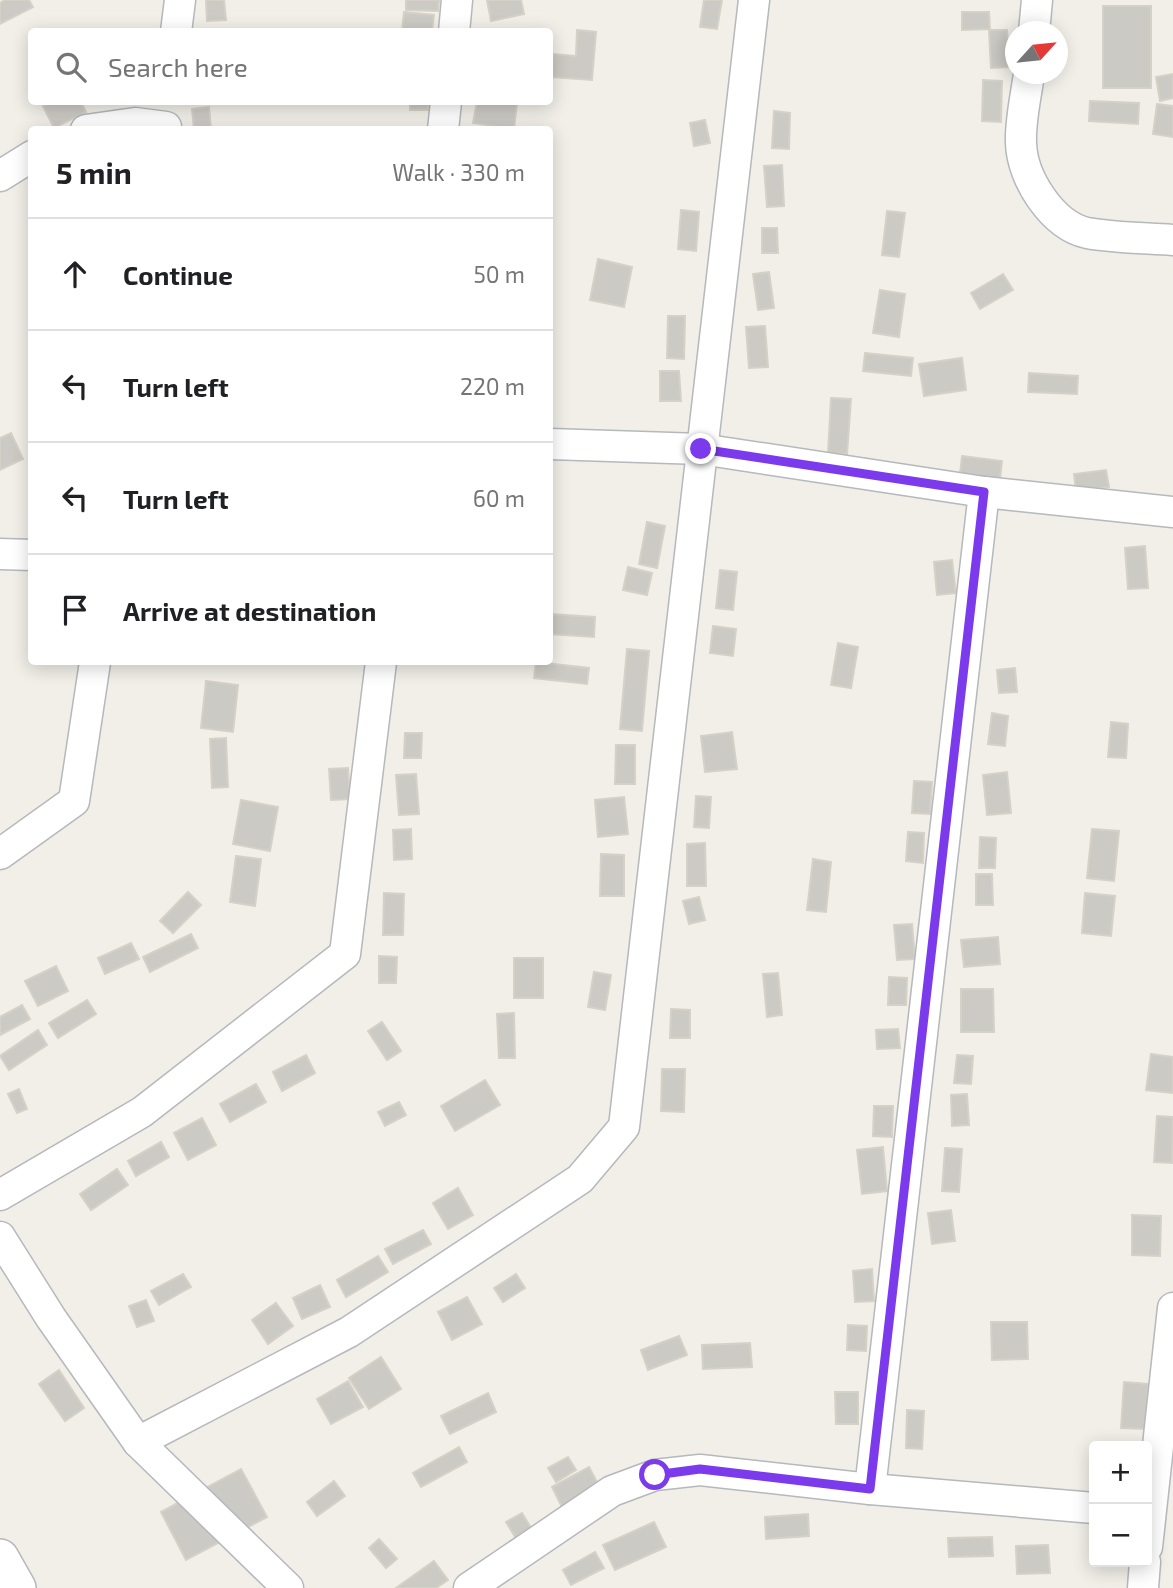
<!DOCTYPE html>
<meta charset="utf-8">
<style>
:root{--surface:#fff;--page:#f6f6f6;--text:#202124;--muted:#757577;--line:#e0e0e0}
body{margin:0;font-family:"Exo 2",sans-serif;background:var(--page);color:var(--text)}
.controls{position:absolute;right:21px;bottom:21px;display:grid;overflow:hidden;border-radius:7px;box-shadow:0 4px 18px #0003}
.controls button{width:63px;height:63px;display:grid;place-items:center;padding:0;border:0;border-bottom:2px solid var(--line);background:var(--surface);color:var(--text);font:35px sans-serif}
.compass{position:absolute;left:1005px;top:21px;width:63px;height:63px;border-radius:50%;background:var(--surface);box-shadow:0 4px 18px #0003;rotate:63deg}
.stop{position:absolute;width:21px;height:21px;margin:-16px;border:5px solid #7c3aed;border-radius:50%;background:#fff}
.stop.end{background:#7c3aed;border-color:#fff;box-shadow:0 2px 7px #0008}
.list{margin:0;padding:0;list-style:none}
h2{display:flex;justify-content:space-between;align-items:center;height:91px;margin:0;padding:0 28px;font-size:30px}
h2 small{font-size:23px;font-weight:400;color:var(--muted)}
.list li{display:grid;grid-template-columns:46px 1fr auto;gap:21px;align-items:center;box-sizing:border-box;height:112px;padding:0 28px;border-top:2px solid var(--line)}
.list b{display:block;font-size:26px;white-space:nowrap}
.list em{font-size:23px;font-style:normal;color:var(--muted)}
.icon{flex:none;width:38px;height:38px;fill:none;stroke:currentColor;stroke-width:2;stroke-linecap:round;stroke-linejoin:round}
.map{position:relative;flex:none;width:1173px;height:1588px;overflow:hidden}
.search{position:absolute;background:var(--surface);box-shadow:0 4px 18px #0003;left:28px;top:28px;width:525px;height:77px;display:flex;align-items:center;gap:18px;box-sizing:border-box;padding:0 24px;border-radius:7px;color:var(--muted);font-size:26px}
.panel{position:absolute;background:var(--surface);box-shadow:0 4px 18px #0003;left:28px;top:126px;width:525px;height:539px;border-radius:7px}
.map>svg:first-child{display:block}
</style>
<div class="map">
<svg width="1173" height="1588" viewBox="0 0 1173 1588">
<rect width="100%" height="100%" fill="#f1efe8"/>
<g fill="#cccac5" stroke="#d6d1c6" stroke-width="2">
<path d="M5,0H29L33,7L0,24V3Z"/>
<path d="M206,0H224L226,20L207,21Z"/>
<path d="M406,0H439L438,11L406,10Z"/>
<path d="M487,0H521L524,14L491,21Z"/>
<path d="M704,0H722L717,29L700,27Z"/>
<rect x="1103" y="6" width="48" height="82"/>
<path d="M404,12L434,15L432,32H402Z"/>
<path d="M962,12H989L990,29L962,30Z"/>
<path d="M577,30L596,32L592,80L551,77L553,54L576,56Z"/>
<path d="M989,30H1007L1009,67L991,68Z"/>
<path d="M1173,74V98L1160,101L1156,77Z"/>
<path d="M983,80L1002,81L1001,122L982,121Z"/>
<path d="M1090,101L1139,103L1138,124L1089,121Z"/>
<path d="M52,102H81L86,112L54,128L43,106Z"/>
<rect x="410" y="102" width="18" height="8"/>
<path d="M477,102H517L514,129L473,123Z"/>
<path d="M1157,104L1173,106V137L1153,134Z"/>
<path d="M209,107L211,130H194L192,109Z"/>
<path d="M774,111L790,113L789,149L772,148Z"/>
<path d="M705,120L710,143L694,146L690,123Z"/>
<path d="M782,165L784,206L767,207L764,166Z"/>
<path d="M681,210L699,212L696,251L678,249Z"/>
<path d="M887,211L905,213L899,257L882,255Z"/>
<path d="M762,228H777L778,253H762Z"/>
<path d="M598,259L632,267L624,307L590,300Z"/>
<path d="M769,272L774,308L758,310L753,274Z"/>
<path d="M1003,274L1013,290L980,309L971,293Z"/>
<path d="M880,290L905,294L899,337L873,333Z"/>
<path d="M668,316H685L684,359L667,358Z"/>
<path d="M765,326L768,367L749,368L746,327Z"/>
<path d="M865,353L913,358L911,376L863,371Z"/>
<path d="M962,358L966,390L924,396L919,364Z"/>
<path d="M660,371H679L681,401H660Z"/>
<path d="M1029,373L1078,376L1077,394L1028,392Z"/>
<path d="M831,398L851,399L847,454L828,453Z"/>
<path d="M11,433L23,459L0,470V438Z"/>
<path d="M962,456L1002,461L1000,479L960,474Z"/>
<path d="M1106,470L1109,487L1076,491L1074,474Z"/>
<path d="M647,522L665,526L657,568L639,564Z"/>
<path d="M1145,546L1148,588L1128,589L1125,548Z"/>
<path d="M952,560L956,593L937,595L934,562Z"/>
<path d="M628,567L652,573L647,595L623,590Z"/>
<path d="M720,570L737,572L733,610L716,608Z"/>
<path d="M550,614L595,617L594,637L550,634Z"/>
<path d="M713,626L736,629L733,656L710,653Z"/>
<path d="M838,643L858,647L851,688L831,685Z"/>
<path d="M627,649L649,651L642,731L620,729Z"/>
<path d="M536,662L589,668L587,684L534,678Z"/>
<path d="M1015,668L1017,692L999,693L997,670Z"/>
<path d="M206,681L238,685L233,732L201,728Z"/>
<path d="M992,713L1008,716L1005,746L988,744Z"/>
<path d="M1111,722L1128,724L1126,758L1108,757Z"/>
<path d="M732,732L737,769L705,772L701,736Z"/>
<path d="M405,733H422L421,758H404Z"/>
<path d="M226,738L228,787L212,788L210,739Z"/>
<path d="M616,745H635V784H615Z"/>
<path d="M348,768L350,799L331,800L329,769Z"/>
<path d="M1007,772L1011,813L987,815L983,775Z"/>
<path d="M416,774L419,814L399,815L396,775Z"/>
<path d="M914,781L932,782L930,814L912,813Z"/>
<path d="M696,796L711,797L709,828L694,827Z"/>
<path d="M624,797L628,834L598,837L595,800Z"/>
<path d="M241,800L278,807L270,851L233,844Z"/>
<path d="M411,829L412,859L394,860L393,830Z"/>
<path d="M1092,829L1119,831L1114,881L1087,878Z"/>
<path d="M908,832L924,833L923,863L906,861Z"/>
<path d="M980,837L996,838L995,868H979Z"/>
<path d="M705,843L706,886H687V844Z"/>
<path d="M601,854L624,855V896H600Z"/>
<path d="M236,856L261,859L255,906L230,902Z"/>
<path d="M813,859L831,862L826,912L807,910Z"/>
<path d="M976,874H992L993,905H976Z"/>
<path d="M188,892L201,905L173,933L160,921Z"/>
<path d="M384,893L404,894L403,935H383Z"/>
<path d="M1085,893L1115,896L1111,936L1082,933Z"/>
<path d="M699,897L705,920L689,924L683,901Z"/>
<path d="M912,924L915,959L897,960L894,925Z"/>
<path d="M191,934L198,948L150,972L143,957Z"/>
<path d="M998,937L1000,964L964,967L961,940Z"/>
<path d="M131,943L139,959L105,974L98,958Z"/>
<path d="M379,956L397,957L396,983H379Z"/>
<rect x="514" y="958" width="29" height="40"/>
<path d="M56,966L68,991L38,1006L25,981Z"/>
<path d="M594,972L611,975L605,1010L588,1007Z"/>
<path d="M778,973L782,1015L767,1017L763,974Z"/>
<path d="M889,977L907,978L906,1005H888Z"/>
<path d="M961,989H993L994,1032H961Z"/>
<path d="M87,1000L96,1014L58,1038L49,1023Z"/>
<path d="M22,1005L30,1019L0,1035V1017Z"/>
<path d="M671,1009L690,1010V1038H670Z"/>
<path d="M514,1013L515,1058H499L497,1014Z"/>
<path d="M382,1022L401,1051L387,1060L368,1031Z"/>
<path d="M898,1029L900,1048L877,1049L876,1030Z"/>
<path d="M38,1030L47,1045L9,1070L0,1056Z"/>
<path d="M1151,1054L1173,1057V1093L1146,1090Z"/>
<path d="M306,1055L315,1073L282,1091L273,1072Z"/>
<path d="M957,1055L973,1056L971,1084L954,1083Z"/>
<path d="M662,1069H685L684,1112L661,1111Z"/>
<path d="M485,1080L500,1105L455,1131L441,1106Z"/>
<path d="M256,1084L266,1102L230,1122L220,1104Z"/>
<path d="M19,1089L27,1109L17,1113L8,1094Z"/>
<path d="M967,1094L969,1125L952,1126L951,1095Z"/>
<path d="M399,1102L406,1115L385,1126L378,1112Z"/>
<path d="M874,1106H893L892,1137L873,1136Z"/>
<path d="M1157,1116L1173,1117L1172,1163L1154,1162Z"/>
<path d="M202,1118L216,1145L188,1160L174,1133Z"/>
<path d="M161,1142L169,1157L136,1176L128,1161Z"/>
<path d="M883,1147L887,1191L862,1194L857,1150Z"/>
<path d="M945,1148L962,1149L959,1192L942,1191Z"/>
<path d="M117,1169L128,1185L91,1210L80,1194Z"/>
<path d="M458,1188L473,1215L448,1229L433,1203Z"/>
<path d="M951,1210L955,1241L932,1244L928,1213Z"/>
<path d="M1132,1215L1161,1216L1160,1256L1132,1255Z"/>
<path d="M423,1230L431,1244L393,1264L385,1249Z"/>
<path d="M378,1256L388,1272L346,1297L337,1280Z"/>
<path d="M872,1269L874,1301L855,1302L853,1271Z"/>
<path d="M183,1274L191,1287L159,1305L151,1291Z"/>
<path d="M516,1274L525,1288L503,1302L494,1288Z"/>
<path d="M320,1285L330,1307L302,1319L293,1298Z"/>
<path d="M467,1297L482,1324L452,1340L438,1312Z"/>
<path d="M146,1300L154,1321L137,1327L129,1306Z"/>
<path d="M276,1303L293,1326L268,1344L252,1320Z"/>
<path d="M991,1322H1027L1028,1359L992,1360Z"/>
<path d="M848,1325L867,1326L866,1351L847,1350Z"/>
<path d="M679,1336L687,1355L648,1370L641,1350Z"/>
<path d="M750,1343L752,1367L703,1369L702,1345Z"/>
<path d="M381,1357L401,1389L369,1409L349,1378Z"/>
<path d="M59,1370L84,1408L65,1421L39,1384Z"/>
<path d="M348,1381L363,1407L331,1424L317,1399Z"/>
<path d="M1124,1382L1148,1384L1145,1429L1121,1428Z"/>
<path d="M835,1392H858V1424H836Z"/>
<path d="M488,1393L496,1412L450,1434L441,1416Z"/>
<path d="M907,1410L924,1411L922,1449L906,1448Z"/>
<path d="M459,1447L467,1462L421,1487L413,1473Z"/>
<path d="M568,1457L576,1470L556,1482L548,1468Z"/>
<path d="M589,1467L599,1486L562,1507L552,1487Z"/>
<path d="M241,1469L267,1517L186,1560L161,1512Z"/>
<path d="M334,1481L345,1496L317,1516L307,1502Z"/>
<path d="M522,1513L531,1528L515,1537L506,1522Z"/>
<path d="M808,1514L809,1536L766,1539L765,1517Z"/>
<path d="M654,1522L666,1547L615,1570L603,1545Z"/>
<path d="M992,1537L993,1556L949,1557L948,1538Z"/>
<path d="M379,1539L397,1559L386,1568L369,1548Z"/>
<path d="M1048,1545L1050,1573L1017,1574L1016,1546Z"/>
<path d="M595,1552L604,1568L571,1585L563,1570Z"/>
<path d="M434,1561L448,1580L436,1588H396Z"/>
</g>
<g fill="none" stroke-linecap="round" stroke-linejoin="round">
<g stroke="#b5b8bc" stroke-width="33">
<g id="minor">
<path d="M176,32L180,0"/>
<path d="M454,32L457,0"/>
<path d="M1034,32L1037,0"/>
<path d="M1029,74C1026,96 1020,121 1021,143C1022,178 1052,225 1087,233C1115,238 1145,238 1173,240"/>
<path d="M86,130L135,123L166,127"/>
<path d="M443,130L446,102"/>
<path d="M0,176L32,156"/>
<path d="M550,444L701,449L984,492L1173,512"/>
<path d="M0,554L32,555"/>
<path d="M0,854L74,801L95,662"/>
<path d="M0,1195L142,1112L345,954L381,662"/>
<path d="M0,1237L51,1318L138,1442L288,1588"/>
<path d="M138,1442L349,1332L580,1179L624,1127L754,0"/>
<path d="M870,1489L984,492"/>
<path d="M1147,1547L1173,1308"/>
<path d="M469,1588L612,1491L655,1475L700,1470L870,1489L1094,1508"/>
<path d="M1143,1588L1145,1562"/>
</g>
</g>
<g stroke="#b5b8bc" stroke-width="40">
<path id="tertiary" d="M0,1558L17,1588"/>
</g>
<use href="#minor" stroke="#fff" stroke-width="30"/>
<use href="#tertiary" stroke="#fff" stroke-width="37"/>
</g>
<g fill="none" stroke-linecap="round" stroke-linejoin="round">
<path stroke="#7c3aed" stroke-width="9" d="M655,1475L700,1469L870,1489L984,492L701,449"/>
</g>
</svg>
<div class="controls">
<button>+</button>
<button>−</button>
</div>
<svg class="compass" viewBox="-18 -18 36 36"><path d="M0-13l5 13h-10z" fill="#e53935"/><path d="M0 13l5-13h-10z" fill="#757577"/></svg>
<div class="stop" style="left:655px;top:1475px"></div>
<div class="stop end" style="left:701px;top:449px"></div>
<div class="search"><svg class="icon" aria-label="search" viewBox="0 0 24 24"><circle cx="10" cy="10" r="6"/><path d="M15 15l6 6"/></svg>Search here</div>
<section class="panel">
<h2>5 min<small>Walk · 330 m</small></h2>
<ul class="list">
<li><svg class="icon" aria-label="ahead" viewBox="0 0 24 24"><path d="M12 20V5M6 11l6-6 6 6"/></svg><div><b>Continue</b></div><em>50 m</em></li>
<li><svg class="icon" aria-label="left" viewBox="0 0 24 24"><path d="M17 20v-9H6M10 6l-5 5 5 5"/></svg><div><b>Turn left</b></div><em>220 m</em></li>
<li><svg class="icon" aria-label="left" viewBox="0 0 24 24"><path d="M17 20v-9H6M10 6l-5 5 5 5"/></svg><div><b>Turn left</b></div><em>60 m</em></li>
<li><svg class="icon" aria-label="arrive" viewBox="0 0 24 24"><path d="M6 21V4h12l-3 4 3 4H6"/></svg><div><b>Arrive at destination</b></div></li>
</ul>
</section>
</div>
